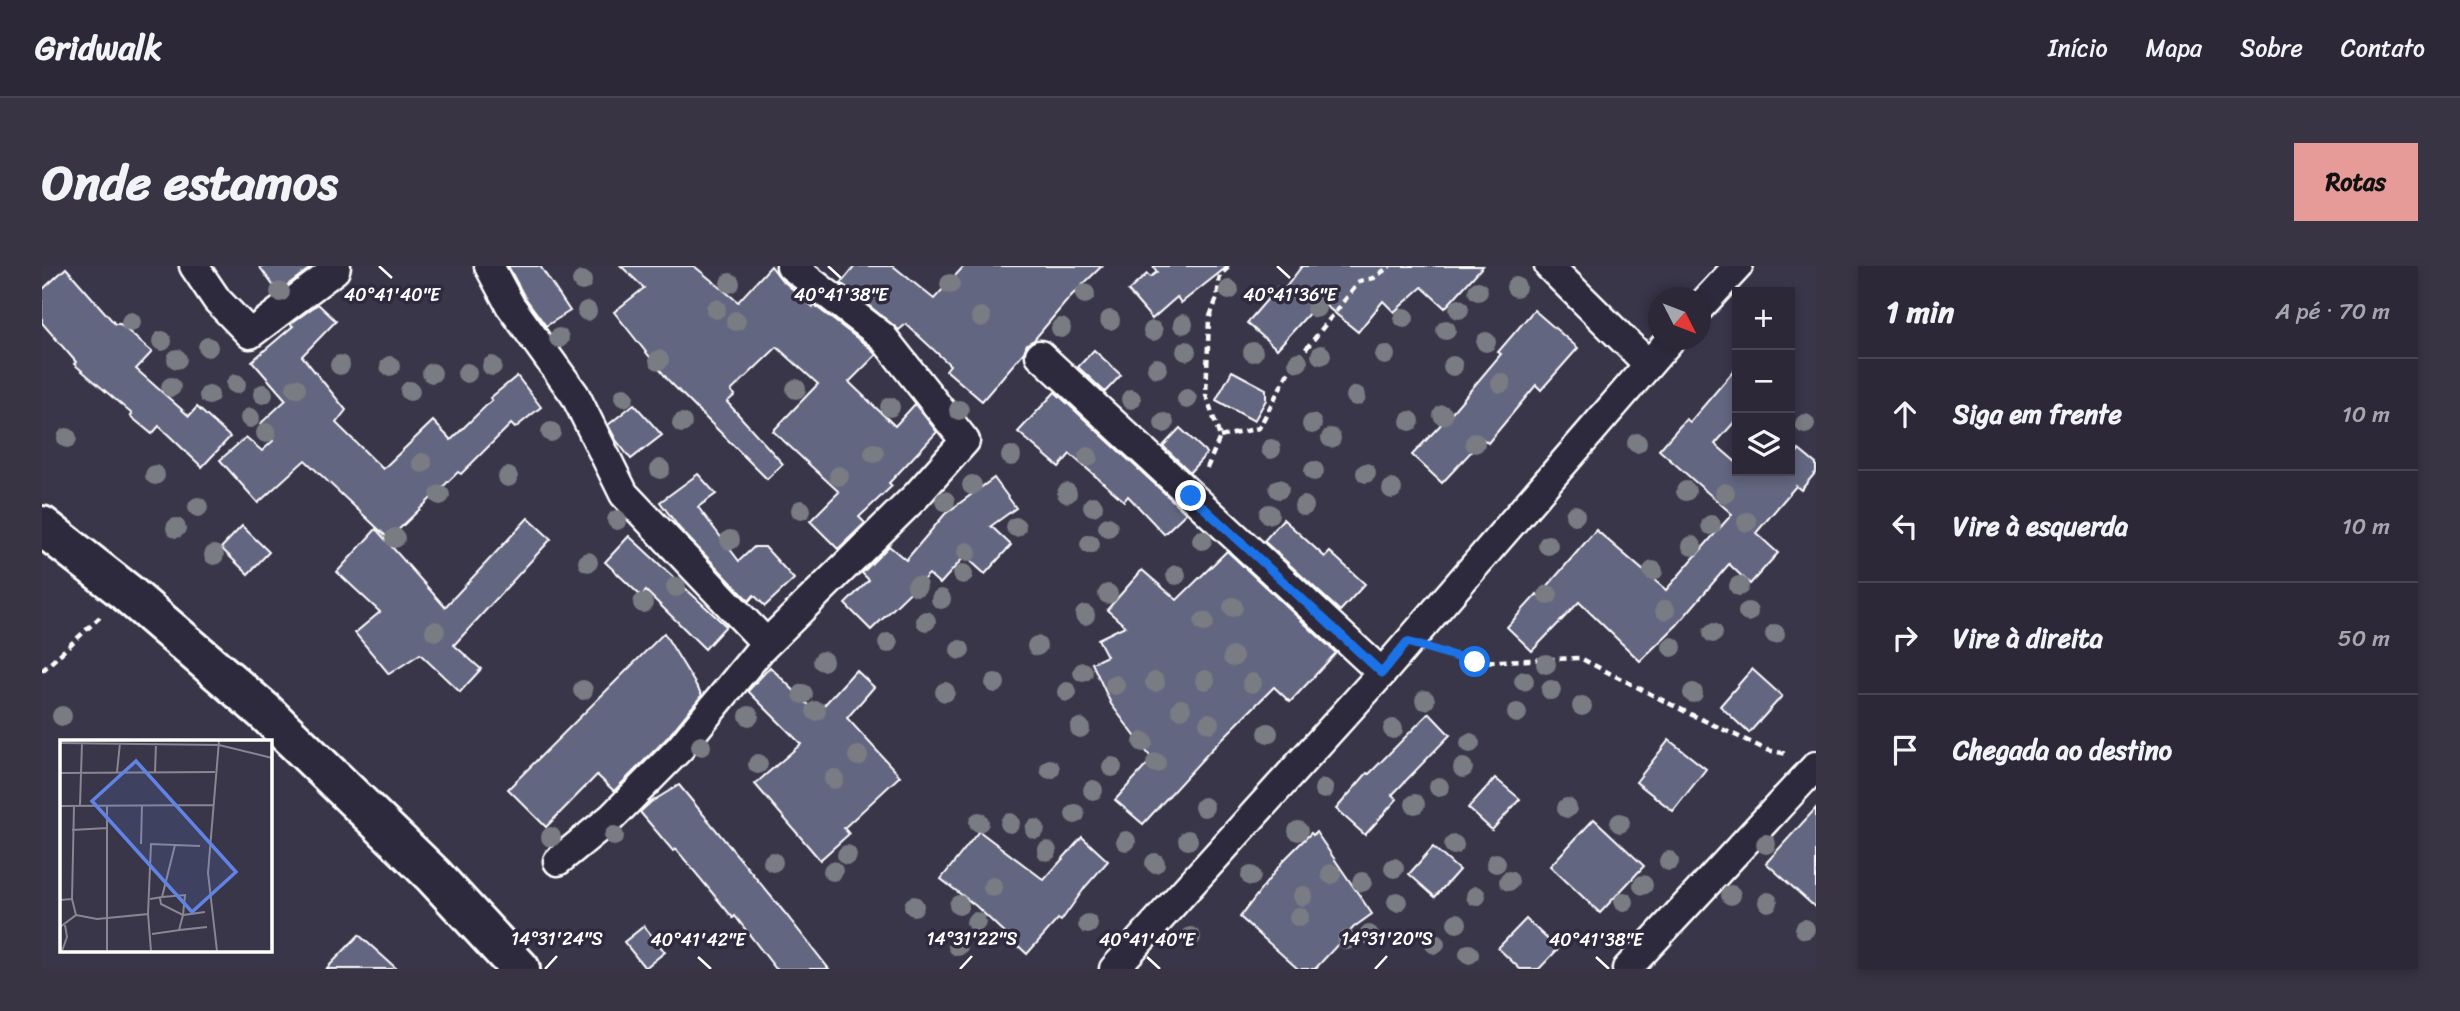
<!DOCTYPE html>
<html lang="pt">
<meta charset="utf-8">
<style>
:root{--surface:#2c2838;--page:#383443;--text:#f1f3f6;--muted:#a6a6ae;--line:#484453;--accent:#e69b98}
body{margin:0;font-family:Sriracha,sans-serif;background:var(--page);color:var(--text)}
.controls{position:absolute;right:21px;top:21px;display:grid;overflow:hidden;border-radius:0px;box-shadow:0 4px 10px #0003}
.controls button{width:63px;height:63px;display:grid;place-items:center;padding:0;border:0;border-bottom:2px solid var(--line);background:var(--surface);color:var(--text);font:35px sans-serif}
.compass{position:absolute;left:1606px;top:21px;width:63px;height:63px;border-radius:50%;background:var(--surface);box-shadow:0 4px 10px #0003;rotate:132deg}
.stop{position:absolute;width:21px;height:21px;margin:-16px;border:5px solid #1a73e8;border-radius:50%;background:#fff}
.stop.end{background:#1a73e8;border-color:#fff;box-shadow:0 2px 7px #0008}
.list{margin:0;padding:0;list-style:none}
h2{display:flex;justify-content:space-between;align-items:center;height:91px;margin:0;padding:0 28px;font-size:30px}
h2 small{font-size:23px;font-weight:400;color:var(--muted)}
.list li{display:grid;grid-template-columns:46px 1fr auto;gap:21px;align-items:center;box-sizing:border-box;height:112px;padding:0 28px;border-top:2px solid var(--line)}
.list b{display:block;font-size:26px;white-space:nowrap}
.list em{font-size:23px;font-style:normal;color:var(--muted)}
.icon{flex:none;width:38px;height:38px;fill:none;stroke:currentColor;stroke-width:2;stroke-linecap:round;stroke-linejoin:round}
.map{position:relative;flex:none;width:1774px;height:703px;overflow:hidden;border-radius:0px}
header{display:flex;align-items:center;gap:42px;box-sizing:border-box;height:98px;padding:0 35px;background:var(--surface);border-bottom:2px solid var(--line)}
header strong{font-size:33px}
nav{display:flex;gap:38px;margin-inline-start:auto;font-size:24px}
.intro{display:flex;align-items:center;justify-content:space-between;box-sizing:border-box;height:168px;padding:0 42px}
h1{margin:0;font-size:49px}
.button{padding:18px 32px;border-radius:0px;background:var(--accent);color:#111;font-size:24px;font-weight:700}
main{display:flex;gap:42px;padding:0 42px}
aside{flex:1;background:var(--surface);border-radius:0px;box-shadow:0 4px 10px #0003}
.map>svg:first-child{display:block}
</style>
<header>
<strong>Gridwalk</strong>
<nav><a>Início</a><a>Mapa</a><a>Sobre</a><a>Contato</a></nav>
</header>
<div class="intro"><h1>Onde estamos</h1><a class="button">Rotas</a></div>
<main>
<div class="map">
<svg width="1774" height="703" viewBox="0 0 1774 703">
<rect width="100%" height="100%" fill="#3a364a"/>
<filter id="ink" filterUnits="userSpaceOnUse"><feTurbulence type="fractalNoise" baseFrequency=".0143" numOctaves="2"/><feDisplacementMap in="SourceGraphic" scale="14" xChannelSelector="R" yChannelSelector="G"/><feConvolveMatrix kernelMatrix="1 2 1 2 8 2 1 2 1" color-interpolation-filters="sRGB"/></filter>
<g filter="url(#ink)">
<g fill="#646680" stroke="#fff" stroke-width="2">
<path d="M217,0H271L236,26Z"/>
<path d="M466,0H498L528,45L504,60L482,30Z"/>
<path d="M579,0H652L696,36L729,0L739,13L771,41L772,39L828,82L834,89L807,116L853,160L873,138L895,166L847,217L850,220L817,251L823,257L796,283L768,255L797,226L731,165L776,118L735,81L689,125L693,129L685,136L741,198L725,213L627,115L572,46L602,22Z"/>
<path d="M813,0H851L892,33L922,0H1060L1029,30L992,74L985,78L982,86L940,135L904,104L908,99L864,58L857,64L799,17Z"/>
<path d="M1111,0H1186L1139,37L1135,31L1110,53L1086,25L1105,8L1108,11L1115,6Z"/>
<path d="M1260,0H1441L1403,42L1380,21L1352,46L1341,35L1316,66L1278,35L1235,83L1205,57L1236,21L1241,25Z"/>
<path d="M24,2L73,58H78L110,86L94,103L147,150L155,141L188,171L160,201L117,160L110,168L88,150L90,148L32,98L34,96L0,57V24Z"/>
<path d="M276,38L294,55L260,90L304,144L294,157L341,203L391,155L409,174L450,134L448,132L475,110L499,141L473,162L469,158L419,208L416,206L347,273L263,194L216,237L178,194L204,171L220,185L231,175L218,158L244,134L210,95L251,60L248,58Z"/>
<path d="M1492,44L1536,82L1499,124L1494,119L1446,177L1441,173L1400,217L1370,189L1406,151L1459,88L1456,86Z"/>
<path d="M1052,84L1079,109L1063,126L1036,101Z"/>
<path d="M1695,101V153L1673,178L1695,197V205H1748V195L1757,184L1774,198V206L1759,224L1754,220L1714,267L1736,287L1708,318L1687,298L1635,359L1598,395L1537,336L1490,385L1465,361L1495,328L1497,330L1554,264L1624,324L1690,248L1617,184L1644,153L1648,156Z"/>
<path d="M1190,105L1224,123V134L1212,155L1174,134Z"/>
<path d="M1013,126L1144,247L1122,268L1086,230L1082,235L1028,188L1017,201L976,166Z"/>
<path d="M592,138L620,169L589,193L574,174L566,159Z"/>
<path d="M1138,162L1165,187L1148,206L1121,180Z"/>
<path d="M656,208L674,228L656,241L697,295L712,281H723L752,313L723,340L712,329L707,335L638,263L618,236Z"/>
<path d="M952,212L974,242L949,260L969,279L943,308L923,290L898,318L887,308L829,364L803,338L827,314L820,307L847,280L864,294L903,248Z"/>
<path d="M486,252L509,273L412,379L439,403L418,426L378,388L347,408L313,367L338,346L295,306L334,263L403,341Z"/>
<path d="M1241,253L1283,291L1288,286L1323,318L1298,345L1222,275Z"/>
<path d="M200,260L227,286L206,308L179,282Z"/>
<path d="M587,270L684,360L663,383L604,325L599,330L563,296Z"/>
<path d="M1185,285L1294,387L1248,436L1232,421L1169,484L1101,558L1073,534L1110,493L1069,438L1050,397L1065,390L1056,373L1083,360L1065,344L1100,304L1135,334Z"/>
<path d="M622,367L660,429L626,471L572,525L555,509L504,561L466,523Z"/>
<path d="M728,401L775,447L814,404L832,421L805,452L858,510L802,562L807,568L778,594L713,518L759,478L706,425Z"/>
<path d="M1710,403L1740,430L1707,467L1678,440Z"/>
<path d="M1387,447L1408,469L1350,529L1355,533L1323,569L1294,543L1325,507L1327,508Z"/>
<path d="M1627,474L1664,503L1631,545L1594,516Z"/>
<path d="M1453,512L1478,533L1450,564L1426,542Z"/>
<path d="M637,519L742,646L787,703H734L693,650L691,652L634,583L631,585L598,546L609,536Z"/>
<path d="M1774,542V642L1724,597Z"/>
<path d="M1552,553L1602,600L1558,647L1508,600Z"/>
<path d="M937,565L1002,614L1040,571L1066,595L1044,620L1019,655L1016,653L985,688L934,640L899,613Z"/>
<path d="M1274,566L1330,648L1312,661L1273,703H1256L1198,651L1241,595L1269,567L1271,569Z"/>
<path d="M1391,581L1417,604L1393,631L1367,608Z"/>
<path d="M1484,653L1516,683L1497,703H1478L1456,682Z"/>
<path d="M602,660L623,686L603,702L582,676Z"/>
<path d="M317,669L355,703H284Z"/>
</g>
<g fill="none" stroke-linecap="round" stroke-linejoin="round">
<g stroke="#fff" stroke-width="33">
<g id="minor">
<path d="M152,0L175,34L208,68L293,4L294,0"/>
<path d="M447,0L468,39L533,129L582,228L724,377"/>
<path d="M1507,0L1606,98"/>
<path d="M1658,41L1696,0"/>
<path d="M998,89L1340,407"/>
<path d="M516,595L570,551L638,482L719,383L875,229L923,175L840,70L749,0"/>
<path d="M1072,703L1340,407L1628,74"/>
<path d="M1585,703L1774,500"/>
</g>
</g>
<g stroke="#fff" stroke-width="44">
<path id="secondary" d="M0,260L84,326L222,445L391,609L478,703"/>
</g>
<g stroke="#fff" stroke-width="4.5" stroke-dasharray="7 5" stroke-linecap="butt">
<path d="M1178,171L1217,162L1248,103L1318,15L1332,12L1348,0"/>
<path d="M1165,202L1178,171L1164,129L1167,53L1175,32L1178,9L1188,0"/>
<path d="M1399,386L1433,396L1538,392L1644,446L1725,484L1745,488"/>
<path d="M0,405L58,351"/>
</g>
<use href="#minor" stroke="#2f2a3d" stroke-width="28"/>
<use href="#secondary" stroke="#2f2a3d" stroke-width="38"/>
</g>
<g fill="#797b82">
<circle cx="540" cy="15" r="10"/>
<circle cx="688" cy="17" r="10"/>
<circle cx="908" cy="18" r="10"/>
<circle cx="1474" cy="21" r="10"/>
<circle cx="1187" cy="24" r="10"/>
<circle cx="1436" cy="25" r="10"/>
<circle cx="238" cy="26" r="10"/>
<circle cx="1043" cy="28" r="10"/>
<circle cx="1274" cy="42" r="10"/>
<circle cx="674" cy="43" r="10"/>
<circle cx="1417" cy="43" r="10"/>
<circle cx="545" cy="45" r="10"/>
<circle cx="939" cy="51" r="10"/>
<circle cx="1362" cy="52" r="10"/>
<circle cx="1068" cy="54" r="10"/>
<circle cx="694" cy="55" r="10"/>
<circle cx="89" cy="56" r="10"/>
<circle cx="1141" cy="58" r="10"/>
<circle cx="1019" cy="62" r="10"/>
<circle cx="1404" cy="64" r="10"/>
<circle cx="1111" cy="65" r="10"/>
<circle cx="517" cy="72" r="10"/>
<circle cx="120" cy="75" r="10"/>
<circle cx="1444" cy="76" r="10"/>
<circle cx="166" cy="81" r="10"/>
<circle cx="1144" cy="85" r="10"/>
<circle cx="1211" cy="86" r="10"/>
<circle cx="1279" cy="89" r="10"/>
<circle cx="1343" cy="89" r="10"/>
<circle cx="135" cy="93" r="10"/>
<circle cx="617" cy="94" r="10"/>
<circle cx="1256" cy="96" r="10"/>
<circle cx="298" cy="99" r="10"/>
<circle cx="348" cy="100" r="10"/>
<circle cx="450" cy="100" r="10"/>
<circle cx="1411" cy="100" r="10"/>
<circle cx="1115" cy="102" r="10"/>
<circle cx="390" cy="107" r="10"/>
<circle cx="425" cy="107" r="10"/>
<circle cx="1459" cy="117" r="10"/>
<circle cx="194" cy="118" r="10"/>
<circle cx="129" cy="121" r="10"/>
<circle cx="254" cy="122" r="10"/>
<circle cx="754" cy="123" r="10"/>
<circle cx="368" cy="125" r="10"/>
<circle cx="221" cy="128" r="10"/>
<circle cx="167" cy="129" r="10"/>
<circle cx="1314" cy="130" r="10"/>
<circle cx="582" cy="131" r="10"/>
<circle cx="1089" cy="133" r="10"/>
<circle cx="1145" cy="133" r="10"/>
<circle cx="848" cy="141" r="10"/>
<circle cx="917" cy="144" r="10"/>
<circle cx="1401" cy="149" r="10"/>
<circle cx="208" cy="152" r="10"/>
<circle cx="1368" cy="155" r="10"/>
<circle cx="640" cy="157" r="10"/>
<circle cx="1122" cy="157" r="10"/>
<circle cx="1270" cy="158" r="10"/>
<circle cx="1763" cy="158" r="10"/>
<circle cx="509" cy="166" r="10"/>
<circle cx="224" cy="167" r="10"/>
<circle cx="25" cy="172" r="10"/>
<circle cx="1289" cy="172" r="10"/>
<circle cx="1433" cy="177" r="10"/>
<circle cx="1595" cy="177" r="10"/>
<circle cx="1229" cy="183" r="10"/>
<circle cx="832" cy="187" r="10"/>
<circle cx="969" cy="190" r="10"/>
<circle cx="1046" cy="191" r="10"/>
<circle cx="380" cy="197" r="10"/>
<circle cx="618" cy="203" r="10"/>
<circle cx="1272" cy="205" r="10"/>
<circle cx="1324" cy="207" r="10"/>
<circle cx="113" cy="209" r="10"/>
<circle cx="797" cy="210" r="10"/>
<circle cx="466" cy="211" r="10"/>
<circle cx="930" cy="219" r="10"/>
<circle cx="1237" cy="223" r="10"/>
<circle cx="1350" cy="223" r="10"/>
<circle cx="1644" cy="225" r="10"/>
<circle cx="1025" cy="227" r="10"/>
<circle cx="1683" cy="227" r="10"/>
<circle cx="398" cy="229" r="10"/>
<circle cx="903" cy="235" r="10"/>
<circle cx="1051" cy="240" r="10"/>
<circle cx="1262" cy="240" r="10"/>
<circle cx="156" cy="241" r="10"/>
<circle cx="759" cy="244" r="10"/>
<circle cx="1227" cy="248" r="10"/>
<circle cx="1533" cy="249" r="10"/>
<circle cx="575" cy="254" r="10"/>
<circle cx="1705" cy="256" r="10"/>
<circle cx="1669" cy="259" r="10"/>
<circle cx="974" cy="261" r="10"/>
<circle cx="1066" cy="261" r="10"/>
<circle cx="134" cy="262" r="10"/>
<circle cx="353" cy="272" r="10"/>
<circle cx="688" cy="274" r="10"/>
<circle cx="1160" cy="274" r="10"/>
<circle cx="1048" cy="278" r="10"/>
<circle cx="1506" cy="279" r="10"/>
<circle cx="1650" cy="280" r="10"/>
<circle cx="925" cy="286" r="10"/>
<circle cx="172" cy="289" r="10"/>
<circle cx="546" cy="296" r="10"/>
<circle cx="1611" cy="305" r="10"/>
<circle cx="921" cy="308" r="10"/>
<circle cx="1134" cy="309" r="10"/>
<circle cx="875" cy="320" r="10"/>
<circle cx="1697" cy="320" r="10"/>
<circle cx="634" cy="321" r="10"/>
<circle cx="1066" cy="328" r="10"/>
<circle cx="1506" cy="329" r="10"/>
<circle cx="899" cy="333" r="10"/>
<circle cx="601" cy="337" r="10"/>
<circle cx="1191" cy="341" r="10"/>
<circle cx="1623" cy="344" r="10"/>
<circle cx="1706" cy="346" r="10"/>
<circle cx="1043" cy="349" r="10"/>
<circle cx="884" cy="355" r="10"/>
<circle cx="1162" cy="356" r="10"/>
<circle cx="393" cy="365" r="10"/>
<circle cx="1671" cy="367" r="10"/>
<circle cx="1733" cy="368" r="10"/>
<circle cx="846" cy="377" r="10"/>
<circle cx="995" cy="380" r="10"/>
<circle cx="1630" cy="381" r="10"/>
<circle cx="918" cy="384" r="10"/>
<circle cx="1191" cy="391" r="10"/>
<circle cx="781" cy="395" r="10"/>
<circle cx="1504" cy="398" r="10"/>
<circle cx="1041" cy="406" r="10"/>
<circle cx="1163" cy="414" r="10"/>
<circle cx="1482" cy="415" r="10"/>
<circle cx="1113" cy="416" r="10"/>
<circle cx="953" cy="417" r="10"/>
<circle cx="1210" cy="417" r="10"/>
<circle cx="1073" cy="419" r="10"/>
<circle cx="541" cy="424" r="10"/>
<circle cx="1509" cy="424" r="10"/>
<circle cx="903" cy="426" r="10"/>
<circle cx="1025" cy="426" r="10"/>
<circle cx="1651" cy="427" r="10"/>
<circle cx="761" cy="428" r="10"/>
<circle cx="1383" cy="434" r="10"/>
<circle cx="1540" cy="440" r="10"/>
<circle cx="1139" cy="443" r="10"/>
<circle cx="774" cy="445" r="10"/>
<circle cx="1475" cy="447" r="10"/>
<circle cx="20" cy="450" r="10"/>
<circle cx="707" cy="450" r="10"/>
<circle cx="1167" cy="457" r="10"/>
<circle cx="1038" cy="462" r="10"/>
<circle cx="1351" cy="463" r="10"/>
<circle cx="1226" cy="467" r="10"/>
<circle cx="1101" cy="476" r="10"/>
<circle cx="1428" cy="477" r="10"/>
<circle cx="659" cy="480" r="10"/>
<circle cx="816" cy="490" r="10"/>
<circle cx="1114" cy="497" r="10"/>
<circle cx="716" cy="498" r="10"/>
<circle cx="1070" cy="501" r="10"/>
<circle cx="1421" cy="502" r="10"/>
<circle cx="1008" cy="503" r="10"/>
<circle cx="792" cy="513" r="10"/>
<circle cx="1397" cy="521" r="10"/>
<circle cx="1282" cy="523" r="10"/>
<circle cx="1051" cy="524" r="10"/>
<circle cx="1373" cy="538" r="10"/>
<circle cx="1162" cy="541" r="10"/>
<circle cx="1525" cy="542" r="10"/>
<circle cx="1033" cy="548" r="10"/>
<circle cx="937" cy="556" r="10"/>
<circle cx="968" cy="557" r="10"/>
<circle cx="1578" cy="557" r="10"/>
<circle cx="993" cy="563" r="10"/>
<circle cx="1256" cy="565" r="10"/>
<circle cx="572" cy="570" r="10"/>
<circle cx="509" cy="571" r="10"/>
<circle cx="1146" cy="574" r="10"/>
<circle cx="1084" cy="575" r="10"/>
<circle cx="1724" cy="578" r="10"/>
<circle cx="1412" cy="579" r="10"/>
<circle cx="1005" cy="585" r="10"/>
<circle cx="805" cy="589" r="10"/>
<circle cx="1627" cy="595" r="10"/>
<circle cx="731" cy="596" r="10"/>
<circle cx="1113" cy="597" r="10"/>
<circle cx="1454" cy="597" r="10"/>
<circle cx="1352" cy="602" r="10"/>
<circle cx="791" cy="605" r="10"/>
<circle cx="1289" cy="608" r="10"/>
<circle cx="1209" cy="610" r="10"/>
<circle cx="1467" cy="615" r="10"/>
<circle cx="1320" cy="616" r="10"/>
<circle cx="1601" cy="619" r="10"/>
<circle cx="951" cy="621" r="10"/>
<circle cx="1689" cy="629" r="10"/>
<circle cx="1261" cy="630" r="10"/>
<circle cx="1434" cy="630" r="10"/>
<circle cx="1355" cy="636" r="10"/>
<circle cx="1582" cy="636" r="10"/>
<circle cx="1726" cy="636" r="10"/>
<circle cx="917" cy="639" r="10"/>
<circle cx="872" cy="640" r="10"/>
<circle cx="1257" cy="651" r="10"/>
<circle cx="934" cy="656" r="10"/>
<circle cx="1415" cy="657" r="10"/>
<circle cx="1046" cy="658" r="10"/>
<circle cx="1763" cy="663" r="10"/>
<circle cx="1327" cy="669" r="10"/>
<circle cx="1149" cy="671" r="10"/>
<circle cx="1305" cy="674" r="10"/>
<circle cx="1393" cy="678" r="10"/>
<circle cx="916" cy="680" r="10"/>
<circle cx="1427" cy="688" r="10"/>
</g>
</g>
<g fill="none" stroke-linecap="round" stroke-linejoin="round" filter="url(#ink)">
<path stroke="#1a73e8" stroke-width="9" d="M1149,230L1340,407L1365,376L1433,396"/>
</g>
<path fill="none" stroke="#fff" stroke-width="2.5" d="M337,0L350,12M786,0L799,12M1235,0L1248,12M656,691L669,703M1105,691L1118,703M1554,691L1567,703M503,703L515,690M918,703L930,690M1333,703L1345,690"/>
<g transform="translate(18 474)">
<rect width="212" height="212" fill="#3a364a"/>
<path fill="none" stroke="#898692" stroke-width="2" d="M0,3L159,5L212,18M57,32L60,3M0,33L155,32M95,33L96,3M20,65L22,3M0,66L153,65M12,90L47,88M81,104L82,65M102,157L125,155L123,175L145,172M100,158L101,164L123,175L119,190L147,187M90,159L102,157L115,105M0,160L12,159L14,66M88,174L91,211M16,175L37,179L88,174L91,104L140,106M0,187L16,175L12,159M92,194L120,190M2,211L7,197L5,185M47,211V66M157,211L148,133L159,1"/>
<path fill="#6183e4" fill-opacity="0.15" stroke="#6183e4" stroke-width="3.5" d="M76,21L176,132L132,172L32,61Z"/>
<rect width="212" height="212" fill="none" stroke="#fff" stroke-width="3.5"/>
</g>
<g font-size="18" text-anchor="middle" fill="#fff" stroke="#2f2a3d" stroke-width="7" stroke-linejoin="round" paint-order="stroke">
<text x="799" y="35">40°41'38"E</text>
<text x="1248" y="35">40°41'36"E</text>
<text x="350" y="35">40°41'40"E</text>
<text x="515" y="679">14°31'24"S</text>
<text x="930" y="679">14°31'22"S</text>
<text x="1345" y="679">14°31'20"S</text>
<text x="656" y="680">40°41'42"E</text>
<text x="1105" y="680">40°41'40"E</text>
<text x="1554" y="680">40°41'38"E</text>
</g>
</svg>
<div class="controls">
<button>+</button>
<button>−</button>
<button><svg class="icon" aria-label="layers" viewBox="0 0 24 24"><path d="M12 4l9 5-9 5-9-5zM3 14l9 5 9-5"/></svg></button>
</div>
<svg class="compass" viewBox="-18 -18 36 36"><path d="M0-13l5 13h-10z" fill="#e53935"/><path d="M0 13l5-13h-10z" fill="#a6a6ae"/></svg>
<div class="stop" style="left:1433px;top:396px"></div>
<div class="stop end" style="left:1149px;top:230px"></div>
</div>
<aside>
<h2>1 min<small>A pé · 70 m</small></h2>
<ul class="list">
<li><svg class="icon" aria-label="ahead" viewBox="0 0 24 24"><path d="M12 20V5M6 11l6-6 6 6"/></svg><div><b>Siga em frente</b></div><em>10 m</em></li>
<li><svg class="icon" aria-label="left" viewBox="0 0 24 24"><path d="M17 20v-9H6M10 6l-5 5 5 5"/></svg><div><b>Vire à esquerda</b></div><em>10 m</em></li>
<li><svg class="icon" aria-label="right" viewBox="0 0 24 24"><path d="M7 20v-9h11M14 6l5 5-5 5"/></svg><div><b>Vire à direita</b></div><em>50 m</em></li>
<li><svg class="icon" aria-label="arrive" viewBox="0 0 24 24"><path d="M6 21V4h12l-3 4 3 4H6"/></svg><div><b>Chegada ao destino</b></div></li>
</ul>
</aside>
</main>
